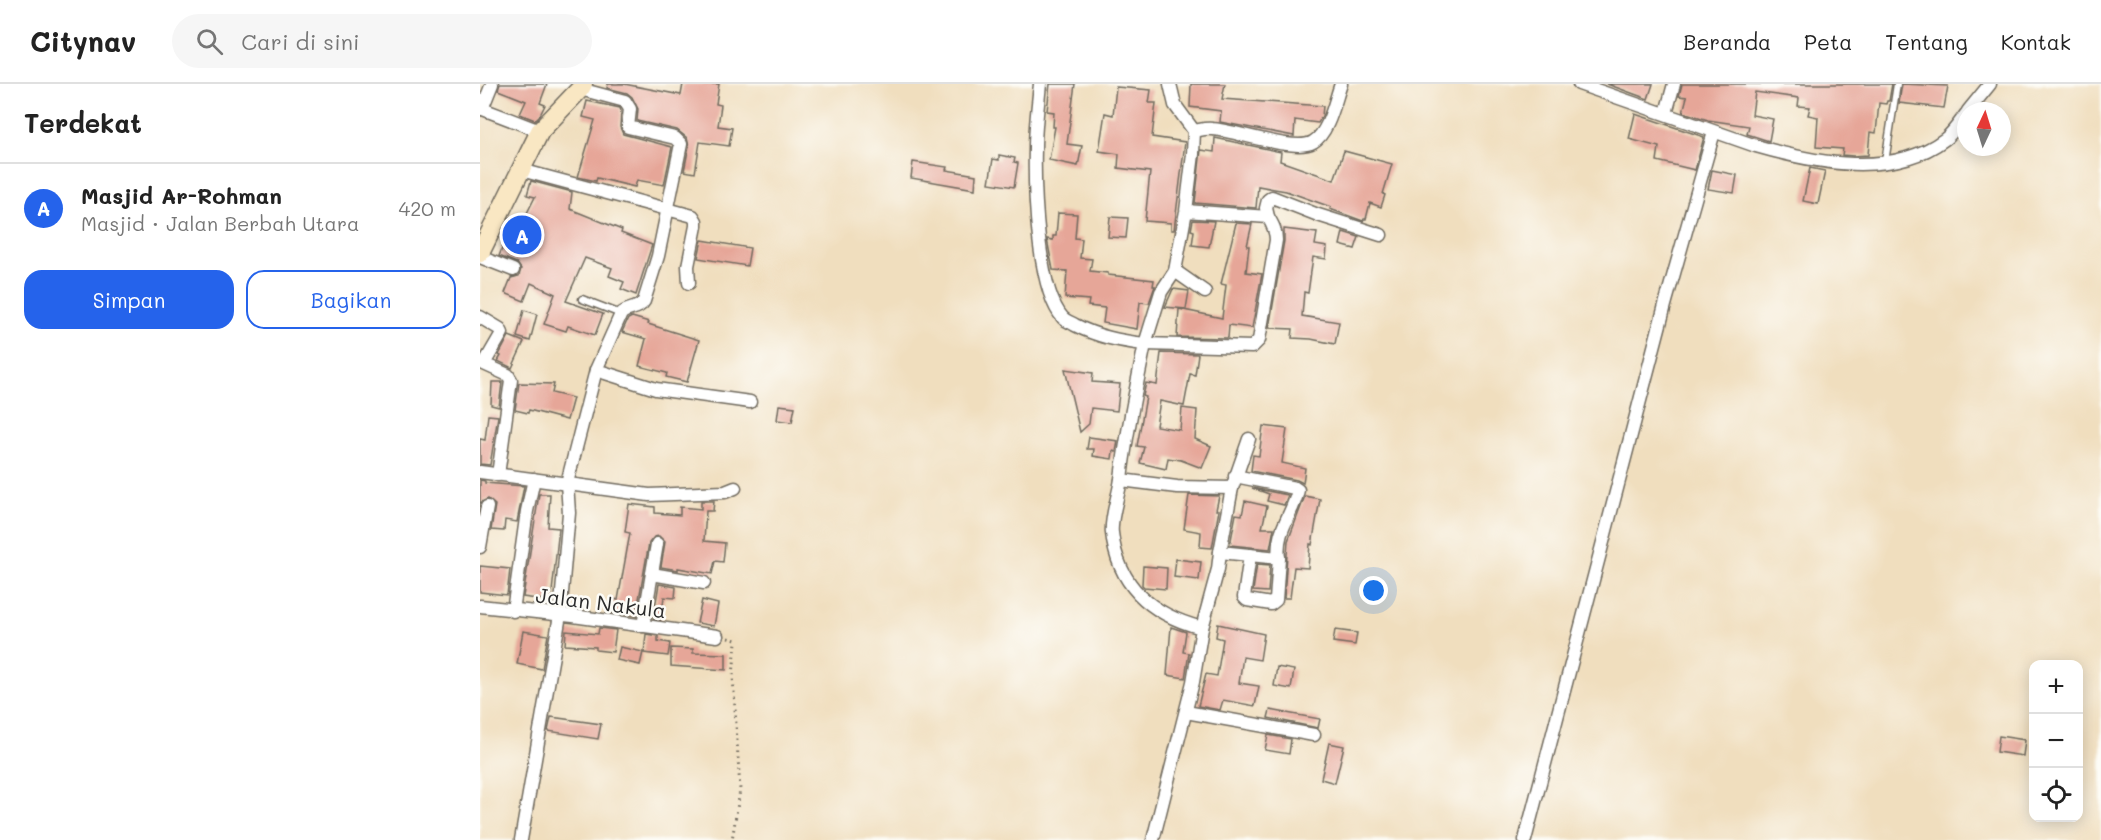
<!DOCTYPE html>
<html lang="id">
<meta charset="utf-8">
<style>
:root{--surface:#fff;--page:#f6f6f6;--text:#222;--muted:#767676;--line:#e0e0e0;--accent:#2563eb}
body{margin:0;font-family:Mali,sans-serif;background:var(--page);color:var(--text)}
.controls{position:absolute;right:18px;bottom:18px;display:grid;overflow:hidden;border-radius:12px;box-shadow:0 3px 15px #0003}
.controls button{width:54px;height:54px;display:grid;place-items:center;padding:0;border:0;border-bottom:2px solid var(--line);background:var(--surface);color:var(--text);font:30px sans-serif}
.compass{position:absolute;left:1477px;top:18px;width:54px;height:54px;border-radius:50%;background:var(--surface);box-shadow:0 3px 15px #0003;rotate:4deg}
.you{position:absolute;left:894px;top:507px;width:21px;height:21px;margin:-15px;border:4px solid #fff;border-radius:50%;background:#1a73e8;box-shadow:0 0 0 9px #1a73e833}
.badge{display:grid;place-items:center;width:39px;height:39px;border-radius:50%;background:var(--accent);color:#fff;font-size:20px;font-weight:700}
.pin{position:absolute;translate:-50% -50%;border:3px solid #fff;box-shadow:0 2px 6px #0006}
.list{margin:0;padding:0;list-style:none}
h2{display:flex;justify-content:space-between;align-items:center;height:78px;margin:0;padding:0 24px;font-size:26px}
h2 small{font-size:20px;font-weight:400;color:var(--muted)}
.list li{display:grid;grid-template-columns:39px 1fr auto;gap:18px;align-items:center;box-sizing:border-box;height:90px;padding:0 24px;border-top:2px solid var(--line)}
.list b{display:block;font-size:22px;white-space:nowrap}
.list p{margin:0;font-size:20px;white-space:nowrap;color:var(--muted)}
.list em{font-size:20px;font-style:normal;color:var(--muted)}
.actions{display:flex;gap:12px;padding:18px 24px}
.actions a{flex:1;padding:14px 0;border:2px solid var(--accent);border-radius:18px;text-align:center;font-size:21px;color:var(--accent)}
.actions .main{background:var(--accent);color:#fff}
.icon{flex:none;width:33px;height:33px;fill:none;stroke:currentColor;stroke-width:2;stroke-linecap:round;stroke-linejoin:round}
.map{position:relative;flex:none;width:1621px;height:756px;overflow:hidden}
header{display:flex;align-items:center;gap:36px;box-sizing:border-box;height:84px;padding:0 30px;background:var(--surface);border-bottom:2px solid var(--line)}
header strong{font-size:28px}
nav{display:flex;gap:33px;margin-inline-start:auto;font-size:21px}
.search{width:420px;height:54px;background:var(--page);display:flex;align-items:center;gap:15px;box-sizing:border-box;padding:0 21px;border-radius:33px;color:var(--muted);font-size:22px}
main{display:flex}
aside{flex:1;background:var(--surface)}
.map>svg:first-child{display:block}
</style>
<header>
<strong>Citynav</strong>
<div class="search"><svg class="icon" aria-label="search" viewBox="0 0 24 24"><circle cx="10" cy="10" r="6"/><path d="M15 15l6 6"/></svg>Cari di sini</div>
<nav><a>Beranda</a><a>Peta</a><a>Tentang</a><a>Kontak</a></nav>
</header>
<main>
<aside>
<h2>Terdekat<small></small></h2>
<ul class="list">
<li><span class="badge">A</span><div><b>Masjid Ar-Rohman</b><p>Masjid · Jalan Berbah Utara</p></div><em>420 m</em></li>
</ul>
<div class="actions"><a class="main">Simpan</a><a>Bagikan</a></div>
</aside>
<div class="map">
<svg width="1621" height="756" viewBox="0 0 1621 756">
<rect width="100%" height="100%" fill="#fdfcf7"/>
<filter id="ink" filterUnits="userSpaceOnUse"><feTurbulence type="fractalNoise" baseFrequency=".0167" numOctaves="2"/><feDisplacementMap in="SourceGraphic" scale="12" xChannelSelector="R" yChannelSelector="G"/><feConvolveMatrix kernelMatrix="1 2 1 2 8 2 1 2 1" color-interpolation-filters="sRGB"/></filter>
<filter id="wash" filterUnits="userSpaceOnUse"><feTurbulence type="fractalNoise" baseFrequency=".008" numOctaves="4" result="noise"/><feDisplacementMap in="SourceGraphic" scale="24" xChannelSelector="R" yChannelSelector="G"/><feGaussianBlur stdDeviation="1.35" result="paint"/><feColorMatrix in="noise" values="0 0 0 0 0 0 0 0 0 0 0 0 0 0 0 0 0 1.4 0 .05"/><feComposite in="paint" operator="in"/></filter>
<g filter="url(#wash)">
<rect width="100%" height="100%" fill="#f0debe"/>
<g id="blocks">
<g fill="#e6a698">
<path d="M20,0H67L60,19L65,21L60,31L55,36L40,30L46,17L18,6Z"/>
<path d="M128,0H144L201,11L203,0H239L236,20L241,21L238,42L252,44L249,62L220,58L215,89L204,87L209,62L207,54L197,46L157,37L158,25L152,13L147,9L127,4Z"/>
<path d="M570,0H595L587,60L602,62L598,82L569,76L575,43H573L574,28L567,27Z"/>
<path d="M711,0H745L742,15L843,22L842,32L838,39L815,36L814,52L740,38L741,27L710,23Z"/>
<path d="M1127,0H1173L1168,15Z"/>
<path d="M1202,0H1412L1409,17H1407L1406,20L1399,19L1396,49L1390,48L1388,71L1373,72L1362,71L1363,65L1336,63L1338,33L1328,31L1330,23L1318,22L1319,14L1275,8L1272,31L1293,35L1289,57L1267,50L1269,42L1228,36L1203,28L1207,13L1199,12Z"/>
<path d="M1422,0L1468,2L1464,24L1419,19Z"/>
<path d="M636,3L671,6L669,19H676L672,53L705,58L694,146H691V139L665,137L670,88L638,84L639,70L619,67L625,29L633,31Z"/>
<path d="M107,17L140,24L141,27L140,43L143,50L192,63L184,101L157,96L155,103L117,94L116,97L98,93L115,36L103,33Z"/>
<path d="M1155,30L1224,53L1215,86L1177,77L1179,63L1149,55Z"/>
<path d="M735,54L801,68L800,77L854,96L864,67L912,80L903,110L905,111L901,123L890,119L886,135H884L883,137L850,125L851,123L806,107L778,102L776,124L715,119L721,66L734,68Z"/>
<path d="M519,71L535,74L534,78L538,79L534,103L509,99L513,75L519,76Z"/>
<path d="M433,78L467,83L466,86L496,91L495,105L431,94Z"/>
<path d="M1330,84L1345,87L1338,120L1323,117Z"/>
<path d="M1232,86L1257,91L1254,109L1228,105Z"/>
<path d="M51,97L92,108L90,125L142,146L141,149L172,161L156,211L141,205L144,198L129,192L132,184L105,174L86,217L123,230L115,251L88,242L86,247L64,240L75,210L51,199L44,217L25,209L31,194L39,192L41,185L37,179L19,172L33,138L41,141L55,113L47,111Z"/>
<path d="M578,129L597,130L595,154L602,155L600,174L612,175L610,187L628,189V191L674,196L673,202H675L669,219L660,218L657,245L623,239L625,224L608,222L609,216L585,214L587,187L573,186L567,155L573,156V152H576Z"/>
<path d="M630,133L648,134L646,154L628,153Z"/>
<path d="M713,136L734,137L729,163L712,161L714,147L711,146Z"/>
<path d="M756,139L772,140L767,162H769L766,188L782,190L772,244L749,241L748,254L697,253L699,225L742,234L746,201L741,200Z"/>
<path d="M804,145L837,149L835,161L847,163L846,175L833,173L828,209L824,208L822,232L859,238L855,260L831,255L812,254L813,245L789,244L804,157Z"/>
<path d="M863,148L879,153L875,165L860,161Z"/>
<path d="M222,156L270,164L267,182L218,174Z"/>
<path d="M693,205L709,207L706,225L685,223Z"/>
<path d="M44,226L57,230L50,257L37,253Z"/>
<path d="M152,233L169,238L168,240L219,256L207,298L186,293L187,289L159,282L166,255L142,248L148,235Z"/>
<path d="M29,252L44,258L32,284L18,277L21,272L19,271Z"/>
<path d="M681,269L718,270L715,291L710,290L704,322L680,317L676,342L700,346L702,324L717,326L715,355L731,362L722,384L701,376L688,374L686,385L660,379L664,363L657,362L666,313L663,312L666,299L677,301Z"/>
<path d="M585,285L613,289L612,298L640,300L637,327L611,324L609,340L600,348Z"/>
<path d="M12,298H22L19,323L11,321Z"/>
<path d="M39,299L74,300L72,309L93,314L87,336L49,326L48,329L35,326Z"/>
<path d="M299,321L315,323L312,338L297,336Z"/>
<path d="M8,331L18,332L10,381L0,380V355L5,356Z"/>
<path d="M783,342L807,345L802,379L825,384L823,399L817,396L771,387L773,371L779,372Z"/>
<path d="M609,353L638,357L636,368L633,367L632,375L613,372L614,365H607Z"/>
<path d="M0,396L5,397V399L44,402L37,438L25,436L24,447L11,446L15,421L8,415L0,419Z"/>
<path d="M772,404L808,411L804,421L787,417L789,410Z"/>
<path d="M59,410H70L68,443L79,444L71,517L43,513Z"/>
<path d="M709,411L739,412L736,426H739L732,464L720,463L721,448L704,445Z"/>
<path d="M825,412L840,415L832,461L830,460L828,484L814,483L810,514H804L808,457Z"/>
<path d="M221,417H234L233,427H226L224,457L245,459L243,478L235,477L232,490L198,484V486L181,483L185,458L179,452L174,453L169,459L156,532L132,529L134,515L138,516L150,449L145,448L149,420L175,423V429L200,431V423L221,425Z"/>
<path d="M765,417L787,422L782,444H794L790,465L750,461L756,430L762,431Z"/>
<path d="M696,475L721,478L719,496L694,493Z"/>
<path d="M777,480L790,481L788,508L773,507Z"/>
<path d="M0,482L30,485L27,511L0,508Z"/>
<path d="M663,482L687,484L686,505L664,503L662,501Z"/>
<path d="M179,500L196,503L195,514L184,513L181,536L173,535Z"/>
<path d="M222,516L238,520L234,542L217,539Z"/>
<path d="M738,540L784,550L780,576L763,573L759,599L779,602L775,622L743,616L740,626L718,622L726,590L737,592L743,555L736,553Z"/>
<path d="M691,543L706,548L703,568L709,569L705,594L687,591Z"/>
<path d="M119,544L136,546L133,568L116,566V563L85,561L86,547L118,550Z"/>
<path d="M855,546L877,549L875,561L853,558Z"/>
<path d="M43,547L68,551L62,585L37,580Z"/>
<path d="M166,550L178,552V557L190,559L188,572L164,569Z"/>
<path d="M140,563L163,568L160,581L137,576Z"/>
<path d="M191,564L213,565V569L246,570V586L191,582Z"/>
<path d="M797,583L814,586L811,605L794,602Z"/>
<path d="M790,626L840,635L838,644L788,634Z"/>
<path d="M71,633L121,640L118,655L68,647Z"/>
<path d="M788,651L811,655L809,670L785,666Z"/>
<path d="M1519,652L1545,656L1543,672L1517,668Z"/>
<path d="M849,659L864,662L855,699L841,695Z"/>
</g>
</g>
</g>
<g filter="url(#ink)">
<use href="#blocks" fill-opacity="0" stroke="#706a5e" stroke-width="1.5"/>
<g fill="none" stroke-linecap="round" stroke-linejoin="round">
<g stroke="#706a5e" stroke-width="9">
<g id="lane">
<path d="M1405,78L1417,0"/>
<path d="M102,215L141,230"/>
</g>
</g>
<g stroke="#706a5e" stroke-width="15">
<g id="street">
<path d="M560,0C558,21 555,43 555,64C554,103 557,206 583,234C586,237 592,239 595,241C618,253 640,257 665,260C656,305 646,350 641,395C639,411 630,434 632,449C638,503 672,531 722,544L713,598L673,756"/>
<path d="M690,0L695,21L714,47L713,70L706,127L695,187L681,208L665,260L772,263L779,256L796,156C796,147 793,141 788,133L706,127"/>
<path d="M1099,0L1276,62C1335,79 1412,95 1465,55C1473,49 1480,38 1486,30"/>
<path d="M0,24L60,47"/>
<path d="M2,25L12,0"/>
<path d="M1488,27L1510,0"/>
<path d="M1186,29L1194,0"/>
<path d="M714,47C720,46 726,44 732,45C755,46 815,69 833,58C849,49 855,16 861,0"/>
<path d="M41,86L213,132L216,137V142L208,182L209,199"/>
<path d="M788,133L786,124L788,116L792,113L838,131L901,151"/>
<path d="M0,173L33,186"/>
<path d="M695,187L725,208"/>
<path d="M0,233L20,245L22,249L4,280L28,291L31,296L18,391"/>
<path d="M116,286L176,305L270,318"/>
<path d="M0,388L169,411L245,408L255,404"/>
<path d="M641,396L697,403L752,404L769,355"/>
<path d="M0,463L7,423"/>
<path d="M740,468L799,474C795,446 813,431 818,406L815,404L755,392"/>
<path d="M770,471L764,513L767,516L791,520L796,516L799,474"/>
<path d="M172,490L224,499"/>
<path d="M0,522L93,532L237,552"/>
<path d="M33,527L47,427L54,395"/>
<path d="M163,542L177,460"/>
<path d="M722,544L738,485L740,468L752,404"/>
<path d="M706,628L834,651"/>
<path d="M41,756L80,531L89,429L87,399L116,286L141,230C148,223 159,226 164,217L178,172L201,60L195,54L148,43L150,25L145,17L100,5"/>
<path d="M1045,756L1185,221L1234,48"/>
</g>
</g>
<g stroke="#706a5e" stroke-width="21">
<path id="secondary" d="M0,169L60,47L100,5L103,0"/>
</g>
<path stroke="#706a5e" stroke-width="3" stroke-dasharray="1.5 4.5" stroke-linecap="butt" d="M248,554L256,556V558L253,592L260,706L252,756"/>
<use href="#lane" stroke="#fff" stroke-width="6"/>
<use href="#street" stroke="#fff" stroke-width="12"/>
<use href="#secondary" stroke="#f9e7c3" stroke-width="18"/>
</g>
</g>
<g text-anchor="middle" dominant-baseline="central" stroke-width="5" stroke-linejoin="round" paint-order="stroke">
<g font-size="21" fill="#2b2b2b" stroke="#fdfcf7">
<text transform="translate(121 518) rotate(7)">Jalan Nakula</text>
</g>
</g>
</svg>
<div class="controls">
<button>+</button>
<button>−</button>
<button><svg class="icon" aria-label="locate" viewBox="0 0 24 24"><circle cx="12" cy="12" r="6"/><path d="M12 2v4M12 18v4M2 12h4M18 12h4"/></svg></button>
</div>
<svg class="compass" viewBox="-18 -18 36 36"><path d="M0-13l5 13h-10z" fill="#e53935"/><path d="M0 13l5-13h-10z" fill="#767676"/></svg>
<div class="you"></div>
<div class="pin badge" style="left:42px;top:151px">A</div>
</div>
</main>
